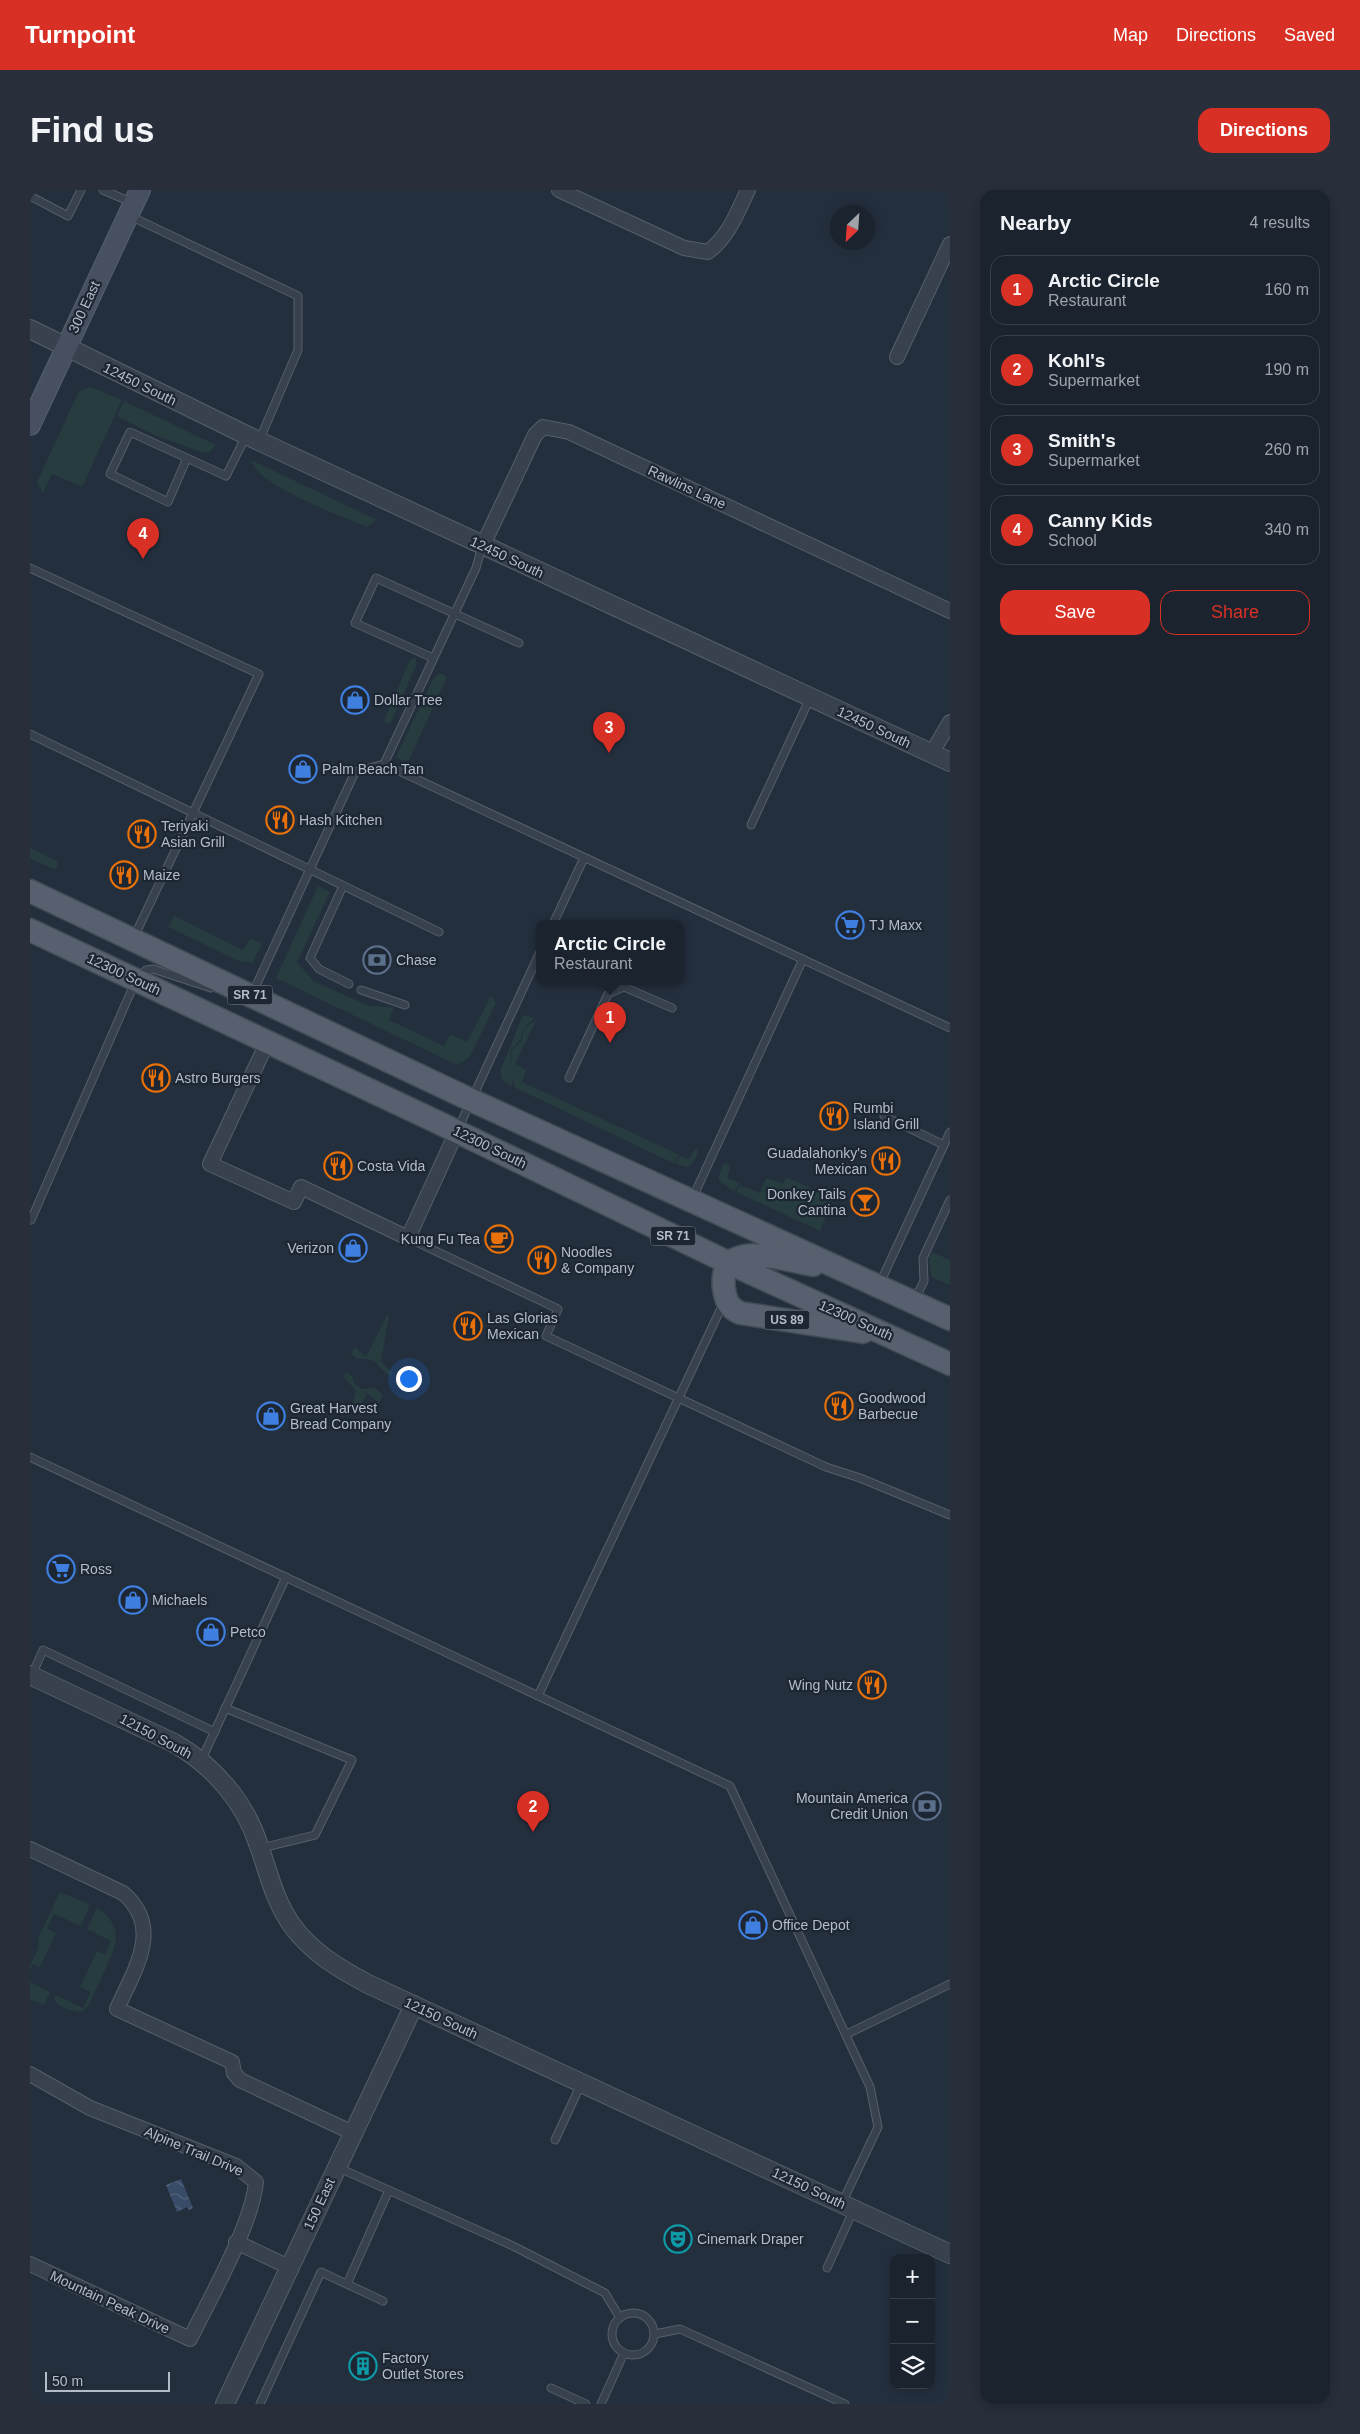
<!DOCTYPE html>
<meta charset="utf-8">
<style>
:root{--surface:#1b232e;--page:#282f3a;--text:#f1f3f6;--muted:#a0a4aa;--line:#39404a;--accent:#d93025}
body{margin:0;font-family:Helvetica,sans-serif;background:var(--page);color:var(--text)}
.controls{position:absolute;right:15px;bottom:15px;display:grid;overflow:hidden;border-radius:10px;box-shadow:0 2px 12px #0003}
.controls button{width:45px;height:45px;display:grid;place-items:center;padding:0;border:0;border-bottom:1px solid var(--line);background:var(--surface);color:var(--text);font:25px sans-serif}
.compass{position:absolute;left:800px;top:15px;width:45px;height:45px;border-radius:50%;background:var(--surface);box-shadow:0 2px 12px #0003;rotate:205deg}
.scale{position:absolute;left:15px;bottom:12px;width:125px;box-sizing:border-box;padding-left:5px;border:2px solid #b4bcc9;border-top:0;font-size:14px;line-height:18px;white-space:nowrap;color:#b4bcc9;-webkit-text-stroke:4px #1d2633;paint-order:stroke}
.you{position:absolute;left:378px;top:1188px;width:18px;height:18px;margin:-12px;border:4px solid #fff;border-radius:50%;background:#1a73e8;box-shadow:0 0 0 8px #1a73e833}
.badge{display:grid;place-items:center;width:32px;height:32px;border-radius:50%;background:var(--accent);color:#fff;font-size:16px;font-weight:700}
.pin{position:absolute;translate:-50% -41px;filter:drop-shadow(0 1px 2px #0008)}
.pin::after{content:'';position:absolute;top:26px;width:18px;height:15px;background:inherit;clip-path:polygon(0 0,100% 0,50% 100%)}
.popup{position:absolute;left:506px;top:730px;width:148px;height:65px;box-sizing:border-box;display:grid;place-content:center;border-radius:10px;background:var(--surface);filter:drop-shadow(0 1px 4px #0005);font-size:16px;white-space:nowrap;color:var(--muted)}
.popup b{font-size:19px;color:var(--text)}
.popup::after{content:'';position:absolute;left:50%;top:100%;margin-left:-10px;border:10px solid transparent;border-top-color:var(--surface)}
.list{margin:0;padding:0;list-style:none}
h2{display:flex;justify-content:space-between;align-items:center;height:65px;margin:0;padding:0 20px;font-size:21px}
h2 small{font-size:16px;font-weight:400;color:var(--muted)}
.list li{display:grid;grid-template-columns:32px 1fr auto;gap:15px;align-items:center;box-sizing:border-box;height:70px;margin:0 10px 10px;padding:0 10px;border:1px solid var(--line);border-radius:15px}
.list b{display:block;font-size:19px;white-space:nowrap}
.list p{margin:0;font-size:16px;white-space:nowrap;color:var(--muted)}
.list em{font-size:16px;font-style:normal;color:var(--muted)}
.actions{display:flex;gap:10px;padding:15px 20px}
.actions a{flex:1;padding:11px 0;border:1px solid var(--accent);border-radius:15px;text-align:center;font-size:18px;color:var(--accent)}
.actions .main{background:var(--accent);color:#fff}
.icon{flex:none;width:28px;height:28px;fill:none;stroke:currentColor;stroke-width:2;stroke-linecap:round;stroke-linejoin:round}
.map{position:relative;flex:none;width:920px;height:2214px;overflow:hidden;border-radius:15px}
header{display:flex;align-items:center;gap:30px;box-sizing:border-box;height:70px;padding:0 25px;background:var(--accent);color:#fff}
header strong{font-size:24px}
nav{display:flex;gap:28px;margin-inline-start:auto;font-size:18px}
.intro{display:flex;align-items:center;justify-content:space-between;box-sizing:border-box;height:120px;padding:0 30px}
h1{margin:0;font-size:35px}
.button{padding:12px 22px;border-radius:15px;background:var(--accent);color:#fff;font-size:18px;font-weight:700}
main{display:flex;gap:30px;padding:0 30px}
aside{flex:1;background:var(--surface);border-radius:15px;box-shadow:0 2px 12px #0003}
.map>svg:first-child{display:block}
</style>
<header>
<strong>Turnpoint</strong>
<nav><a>Map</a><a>Directions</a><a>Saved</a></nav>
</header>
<div class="intro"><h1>Find us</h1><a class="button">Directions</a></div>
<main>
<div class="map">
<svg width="920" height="2214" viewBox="0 0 920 2214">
<defs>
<pattern id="water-waves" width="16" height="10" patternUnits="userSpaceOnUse" patternTransform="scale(1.25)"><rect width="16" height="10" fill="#394c67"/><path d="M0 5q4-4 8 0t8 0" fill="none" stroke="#53647b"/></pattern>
</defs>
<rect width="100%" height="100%" fill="#242f3e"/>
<g fill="#263c3f">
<path d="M61,197L92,210L52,297L22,284L13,303L7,292L49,201Z"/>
<path d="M94,211L186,255L179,262H171L125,245L87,226Z"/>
<path d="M221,270L347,330L337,337C310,325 229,297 221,270Z"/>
<path d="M385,468L387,473L361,532L356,534L354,530L380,470Z"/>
<path d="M410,483L417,487L379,570L372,571L366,567L403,489Z"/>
<path d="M0,658L29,672L25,680L0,668Z"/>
<path d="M288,696L300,702L267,772L283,791L339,816L364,817L359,830L414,856L420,844L437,852L461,806L466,813L439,868L427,875L246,788Z"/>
<path d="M144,726L213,760L220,748L232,754L222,773L209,771L138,737Z"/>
<path d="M493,825L505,828L492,840L491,849L480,861L482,880L481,862L492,850L493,840L507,829L485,874L496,880L492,892L650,965L643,973L484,897L483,887L482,896L472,890L470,881Z"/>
<path d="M665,959H667L668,964L661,975L656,977L644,973L651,966L659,969Z"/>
<path d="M696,973L701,976L697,988L710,993L704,1002L688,990L692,976Z"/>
<path d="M756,987L803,1008L790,1041L706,1002L710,995L730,1003L736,988L753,994Z"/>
<path d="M902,1062L920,1070V1095L901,1087L899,1068Z"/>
<path d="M357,1125L359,1126L351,1171L362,1183L361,1186C343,1177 353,1167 326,1169L321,1163L325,1157L336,1167Z"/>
<path d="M315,1182L322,1186L324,1193L331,1199L345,1198L353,1205L349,1213L337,1203L328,1223L322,1220L326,1200L314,1188Z"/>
<path d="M30,1702L59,1714V1717L51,1736L24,1724L17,1739L26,1743L10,1777L3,1774L0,1780V1775L8,1759L9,1746Z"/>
<path d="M67,1718C95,1738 87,1753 75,1780C70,1792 64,1804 58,1816L51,1822C42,1821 29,1818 24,1809L26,1805L53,1818L61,1802L50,1797L67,1761L75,1765L81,1751L57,1739Z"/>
<path d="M0,1792L20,1802L14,1815L0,1809Z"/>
</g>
<path fill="url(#water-waves)" d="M151,1989L163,2018L159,2020L157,2017L147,2022L136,1995Z"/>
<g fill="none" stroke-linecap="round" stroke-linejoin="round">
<g stroke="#565f6c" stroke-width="9">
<g id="service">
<path d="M73,0L103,13"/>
<path d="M0,6L38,26L51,0"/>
<path d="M100,26L268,106V160L229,251"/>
<path d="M157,268L138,312L80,284L100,242L196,286L216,246"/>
<path d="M0,378L229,484L104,747"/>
<path d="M403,468L325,433L346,388L489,453"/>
<path d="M0,544L409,742"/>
<path d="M354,574L446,378L452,356"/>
<path d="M721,635L780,508"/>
<path d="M313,696L280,768L289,779L319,794"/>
<path d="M523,734L554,668"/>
<path d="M331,800L375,815"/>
<path d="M223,802L325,582L354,574L920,838"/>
<path d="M539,888L578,804L594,797L642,818"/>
<path d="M428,939L510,762"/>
<path d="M914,955L920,942"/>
<path d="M663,1007L773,769"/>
<path d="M1,1030L106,790L116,780L123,779L181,798"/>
<path d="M378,1048L528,1119L516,1146L796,1277L830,1288L920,1325"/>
<path d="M850,1093L914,955L854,926"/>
<path d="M885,1109L894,1091L893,1068L920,1010"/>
<path d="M0,1267L700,1596L840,1897L848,1937L812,2013"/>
<path d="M2,1485L13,1460L185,1542"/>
<path d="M508,1506L693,1114"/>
<path d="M195,1518L322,1570L285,1645L231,1658"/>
<path d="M171,1571L256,1387"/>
<path d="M817,1844L920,1794"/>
<path d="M525,1950L551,1894"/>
<path d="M307,1977L483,2056L575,2103L590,2128"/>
<path d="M797,2078L824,2019"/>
<path d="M317,2094L359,2000"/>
<circle cx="603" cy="2144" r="21"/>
<path d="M625,2144L650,2139L815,2214"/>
<path d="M521,2198L556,2214"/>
<path d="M230,2214L291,2082L353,2111"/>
<path d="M571,2214L594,2163"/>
</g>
</g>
<g stroke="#565f6c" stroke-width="16">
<g id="minor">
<path d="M529,0L654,58L678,62C699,46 707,23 718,0"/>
<path d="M867,167L920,54"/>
<path d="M453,355L505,245L513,237L539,242L920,421"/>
<path d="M901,564L920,532"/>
<path d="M237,853L180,974L264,1012L271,997L378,1048L427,941"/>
<path d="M0,1659L93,1703C134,1738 104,1780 87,1819L202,1872L204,1883L210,1890L323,1943"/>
<path d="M0,1884L60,1918L206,1976L226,1992C222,2035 180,2108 160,2149L0,2074"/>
<path d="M206,2052L259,2077"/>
</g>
</g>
<g stroke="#565f6c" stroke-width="20">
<g id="tertiary">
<path d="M0,139L216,245L920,572"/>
<path d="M0,1485L144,1553C184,1576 215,1612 229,1656C239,1684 244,1709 261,1734C281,1762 308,1778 338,1794L920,2064"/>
<path d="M195,2214L384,1815"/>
</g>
</g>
<g stroke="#565f6c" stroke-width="22">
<path id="secondary" d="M0,235L110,0"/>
</g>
<g stroke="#414a57" stroke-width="25">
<g id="primary">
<path d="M0,701L441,910L920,1129"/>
<path d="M0,740L403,930L699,1073L920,1174"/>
<path d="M783,1075C754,1070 687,1046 694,1099C696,1111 698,1117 710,1123L833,1142"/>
</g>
</g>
<use href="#service" stroke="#38414e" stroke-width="7"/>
<use href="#minor" stroke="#38414e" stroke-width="14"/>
<use href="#tertiary" stroke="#38414e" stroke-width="18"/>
<use href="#secondary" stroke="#465061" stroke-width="20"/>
<use href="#primary" stroke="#56606e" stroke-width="22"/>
</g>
<defs>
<g id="shop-ring" transform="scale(1.4375)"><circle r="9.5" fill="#1d2633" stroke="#3f7fe0" stroke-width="1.5"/><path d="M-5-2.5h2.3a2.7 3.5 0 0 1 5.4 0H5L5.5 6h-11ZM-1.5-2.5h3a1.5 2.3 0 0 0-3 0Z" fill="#3f7fe0"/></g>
<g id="restaurant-ring" transform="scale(1.4375)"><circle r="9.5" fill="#1d2633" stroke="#e8710a" stroke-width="1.5"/><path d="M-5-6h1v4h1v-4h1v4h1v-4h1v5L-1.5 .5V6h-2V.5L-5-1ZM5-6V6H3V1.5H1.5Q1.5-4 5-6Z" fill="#e8710a"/></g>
<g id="supermarket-ring" transform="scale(1.4375)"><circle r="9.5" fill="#1d2633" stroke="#3f7fe0" stroke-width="1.5"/><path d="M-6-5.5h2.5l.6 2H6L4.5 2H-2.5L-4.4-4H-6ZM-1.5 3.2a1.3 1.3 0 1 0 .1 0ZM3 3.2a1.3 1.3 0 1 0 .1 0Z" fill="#3f7fe0"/></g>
<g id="bank-ring" transform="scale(1.4375)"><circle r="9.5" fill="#1d2633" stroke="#5c6f8a" stroke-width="1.5"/><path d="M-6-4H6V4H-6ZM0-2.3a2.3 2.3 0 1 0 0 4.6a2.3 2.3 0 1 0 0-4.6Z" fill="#5c6f8a"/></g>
<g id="bar-ring" transform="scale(1.4375)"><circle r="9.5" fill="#1d2633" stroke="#e8710a" stroke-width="1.5"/><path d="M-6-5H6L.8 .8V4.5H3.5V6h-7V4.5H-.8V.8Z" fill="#e8710a"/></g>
<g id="cafe-ring" transform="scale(1.4375)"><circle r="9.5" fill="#1d2633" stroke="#e8710a" stroke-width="1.5"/><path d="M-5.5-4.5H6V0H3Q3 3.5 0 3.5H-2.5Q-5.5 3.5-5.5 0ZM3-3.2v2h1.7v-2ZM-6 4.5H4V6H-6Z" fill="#e8710a"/></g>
<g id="theatre-ring" transform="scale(1.4375)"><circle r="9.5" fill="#1d2633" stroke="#0f9aa8" stroke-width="1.5"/><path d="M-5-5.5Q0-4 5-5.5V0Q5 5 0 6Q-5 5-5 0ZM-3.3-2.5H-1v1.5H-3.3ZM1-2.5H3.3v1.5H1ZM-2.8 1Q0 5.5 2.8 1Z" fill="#0f9aa8"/></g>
<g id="building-ring" transform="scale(1.4375)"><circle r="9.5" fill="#1d2633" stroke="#0f9aa8" stroke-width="1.5"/><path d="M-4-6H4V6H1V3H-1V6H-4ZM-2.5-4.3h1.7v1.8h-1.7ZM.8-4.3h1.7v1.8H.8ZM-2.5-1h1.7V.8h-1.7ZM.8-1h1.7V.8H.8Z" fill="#0f9aa8"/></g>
</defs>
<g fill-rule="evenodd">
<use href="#shop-ring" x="325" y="510"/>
<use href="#shop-ring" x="273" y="579"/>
<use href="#restaurant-ring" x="250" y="630"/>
<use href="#restaurant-ring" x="112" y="644"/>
<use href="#restaurant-ring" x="94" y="685"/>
<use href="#supermarket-ring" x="820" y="735"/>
<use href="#bank-ring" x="347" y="770"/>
<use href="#restaurant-ring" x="126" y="888"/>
<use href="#restaurant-ring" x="804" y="926"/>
<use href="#restaurant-ring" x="856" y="971"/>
<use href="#restaurant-ring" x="308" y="976"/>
<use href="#bar-ring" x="835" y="1012"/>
<use href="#cafe-ring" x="469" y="1049"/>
<use href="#shop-ring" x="323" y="1058"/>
<use href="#restaurant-ring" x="512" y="1070"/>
<use href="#restaurant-ring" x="438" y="1136"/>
<use href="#restaurant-ring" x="809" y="1216"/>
<use href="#shop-ring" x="241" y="1226"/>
<use href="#supermarket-ring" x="31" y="1379"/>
<use href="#shop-ring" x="103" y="1410"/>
<use href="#shop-ring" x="181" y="1442"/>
<use href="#restaurant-ring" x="842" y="1495"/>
<use href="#bank-ring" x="897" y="1616"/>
<use href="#shop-ring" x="723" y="1735"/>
<use href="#theatre-ring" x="648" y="2049"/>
<use href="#building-ring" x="333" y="2176"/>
</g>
<g text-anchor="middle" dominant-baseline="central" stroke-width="4.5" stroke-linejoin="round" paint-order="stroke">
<g fill="#1d2633" stroke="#878f9c" stroke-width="1">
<rect x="197.5" y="795.5" width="45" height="19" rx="4"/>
<rect x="620.5" y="1036.5" width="45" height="19" rx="4"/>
<rect x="734.5" y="1120.5" width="45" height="19" rx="4"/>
</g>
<g font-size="12" font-weight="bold" fill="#b4bcc9">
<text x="220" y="805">SR 71</text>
<text x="643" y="1046">SR 71</text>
<text x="757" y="1130">US 89</text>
</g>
<g font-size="14" fill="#b4bcc9" stroke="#1d2633">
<text transform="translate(54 117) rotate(-65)">300 East</text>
<text transform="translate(110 194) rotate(26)">12450 South</text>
<text transform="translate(657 297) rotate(25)">Rawlins Lane</text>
<text transform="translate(477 367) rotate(25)">12450 South</text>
<text transform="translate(844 537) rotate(25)">12450 South</text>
<text transform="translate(94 784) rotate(25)">12300 South</text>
<text transform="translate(460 957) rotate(26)">12300 South</text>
<text transform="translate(826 1130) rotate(24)">12300 South</text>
<text transform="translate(126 1546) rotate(28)">12150 South</text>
<text transform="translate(411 1828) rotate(25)">12150 South</text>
<text transform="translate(164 1961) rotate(23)">Alpine Trail Drive</text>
<text transform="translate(779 1998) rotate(25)">12150 South</text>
<text transform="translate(289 2014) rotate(-65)">150 East</text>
<text transform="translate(80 2112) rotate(25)">Mountain Peak Drive</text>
</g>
<g font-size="14" fill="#b4bcc9" stroke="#1d2633" text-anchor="start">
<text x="344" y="510">Dollar Tree</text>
<text x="292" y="579">Palm Beach Tan</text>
<text x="269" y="630">Hash Kitchen</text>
<text x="131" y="636">Teriyaki<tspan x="131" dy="16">Asian Grill</tspan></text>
<text x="113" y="685">Maize</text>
<text x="839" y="735">TJ Maxx</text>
<text x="366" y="770">Chase</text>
<text x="145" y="888">Astro Burgers</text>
<text x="823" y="918">Rumbi<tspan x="823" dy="16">Island Grill</tspan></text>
<text x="837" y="963" text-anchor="end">Guadalahonky's<tspan x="837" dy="16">Mexican</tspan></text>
<text x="327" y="976">Costa Vida</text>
<text x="816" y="1004" text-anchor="end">Donkey Tails<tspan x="816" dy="16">Cantina</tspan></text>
<text x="450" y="1049" text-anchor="end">Kung Fu Tea</text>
<text x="304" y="1058" text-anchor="end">Verizon</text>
<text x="531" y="1062">Noodles<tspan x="531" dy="16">&amp; Company</tspan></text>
<text x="457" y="1128">Las Glorias<tspan x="457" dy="16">Mexican</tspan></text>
<text x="828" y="1208">Goodwood<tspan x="828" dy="16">Barbecue</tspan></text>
<text x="260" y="1218">Great Harvest<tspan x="260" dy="16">Bread Company</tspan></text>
<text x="50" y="1379">Ross</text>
<text x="122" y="1410">Michaels</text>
<text x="200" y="1442">Petco</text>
<text x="823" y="1495" text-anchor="end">Wing Nutz</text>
<text x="878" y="1608" text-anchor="end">Mountain America<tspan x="878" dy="16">Credit Union</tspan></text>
<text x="742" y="1735">Office Depot</text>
<text x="667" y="2049">Cinemark Draper</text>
<text x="352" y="2168">Factory<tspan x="352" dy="16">Outlet Stores</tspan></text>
</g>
</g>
</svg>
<div class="controls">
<button>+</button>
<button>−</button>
<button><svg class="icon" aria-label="layers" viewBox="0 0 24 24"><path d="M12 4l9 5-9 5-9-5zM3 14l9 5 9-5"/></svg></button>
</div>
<svg class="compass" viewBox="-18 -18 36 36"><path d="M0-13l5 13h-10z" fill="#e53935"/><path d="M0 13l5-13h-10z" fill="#a0a4aa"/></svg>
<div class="scale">50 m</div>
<div class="you"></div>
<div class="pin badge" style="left:580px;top:853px">1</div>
<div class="popup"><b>Arctic Circle</b>Restaurant</div>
<div class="pin badge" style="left:503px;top:1642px">2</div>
<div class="pin badge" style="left:579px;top:563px">3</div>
<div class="pin badge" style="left:113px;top:369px">4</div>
</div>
<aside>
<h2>Nearby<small>4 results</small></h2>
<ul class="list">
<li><span class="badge">1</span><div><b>Arctic Circle</b><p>Restaurant</p></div><em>160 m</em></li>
<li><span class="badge">2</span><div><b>Kohl's</b><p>Supermarket</p></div><em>190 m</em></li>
<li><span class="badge">3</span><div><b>Smith's</b><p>Supermarket</p></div><em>260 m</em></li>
<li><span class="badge">4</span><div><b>Canny Kids</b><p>School</p></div><em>340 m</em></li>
</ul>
<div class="actions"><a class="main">Save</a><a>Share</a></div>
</aside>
</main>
